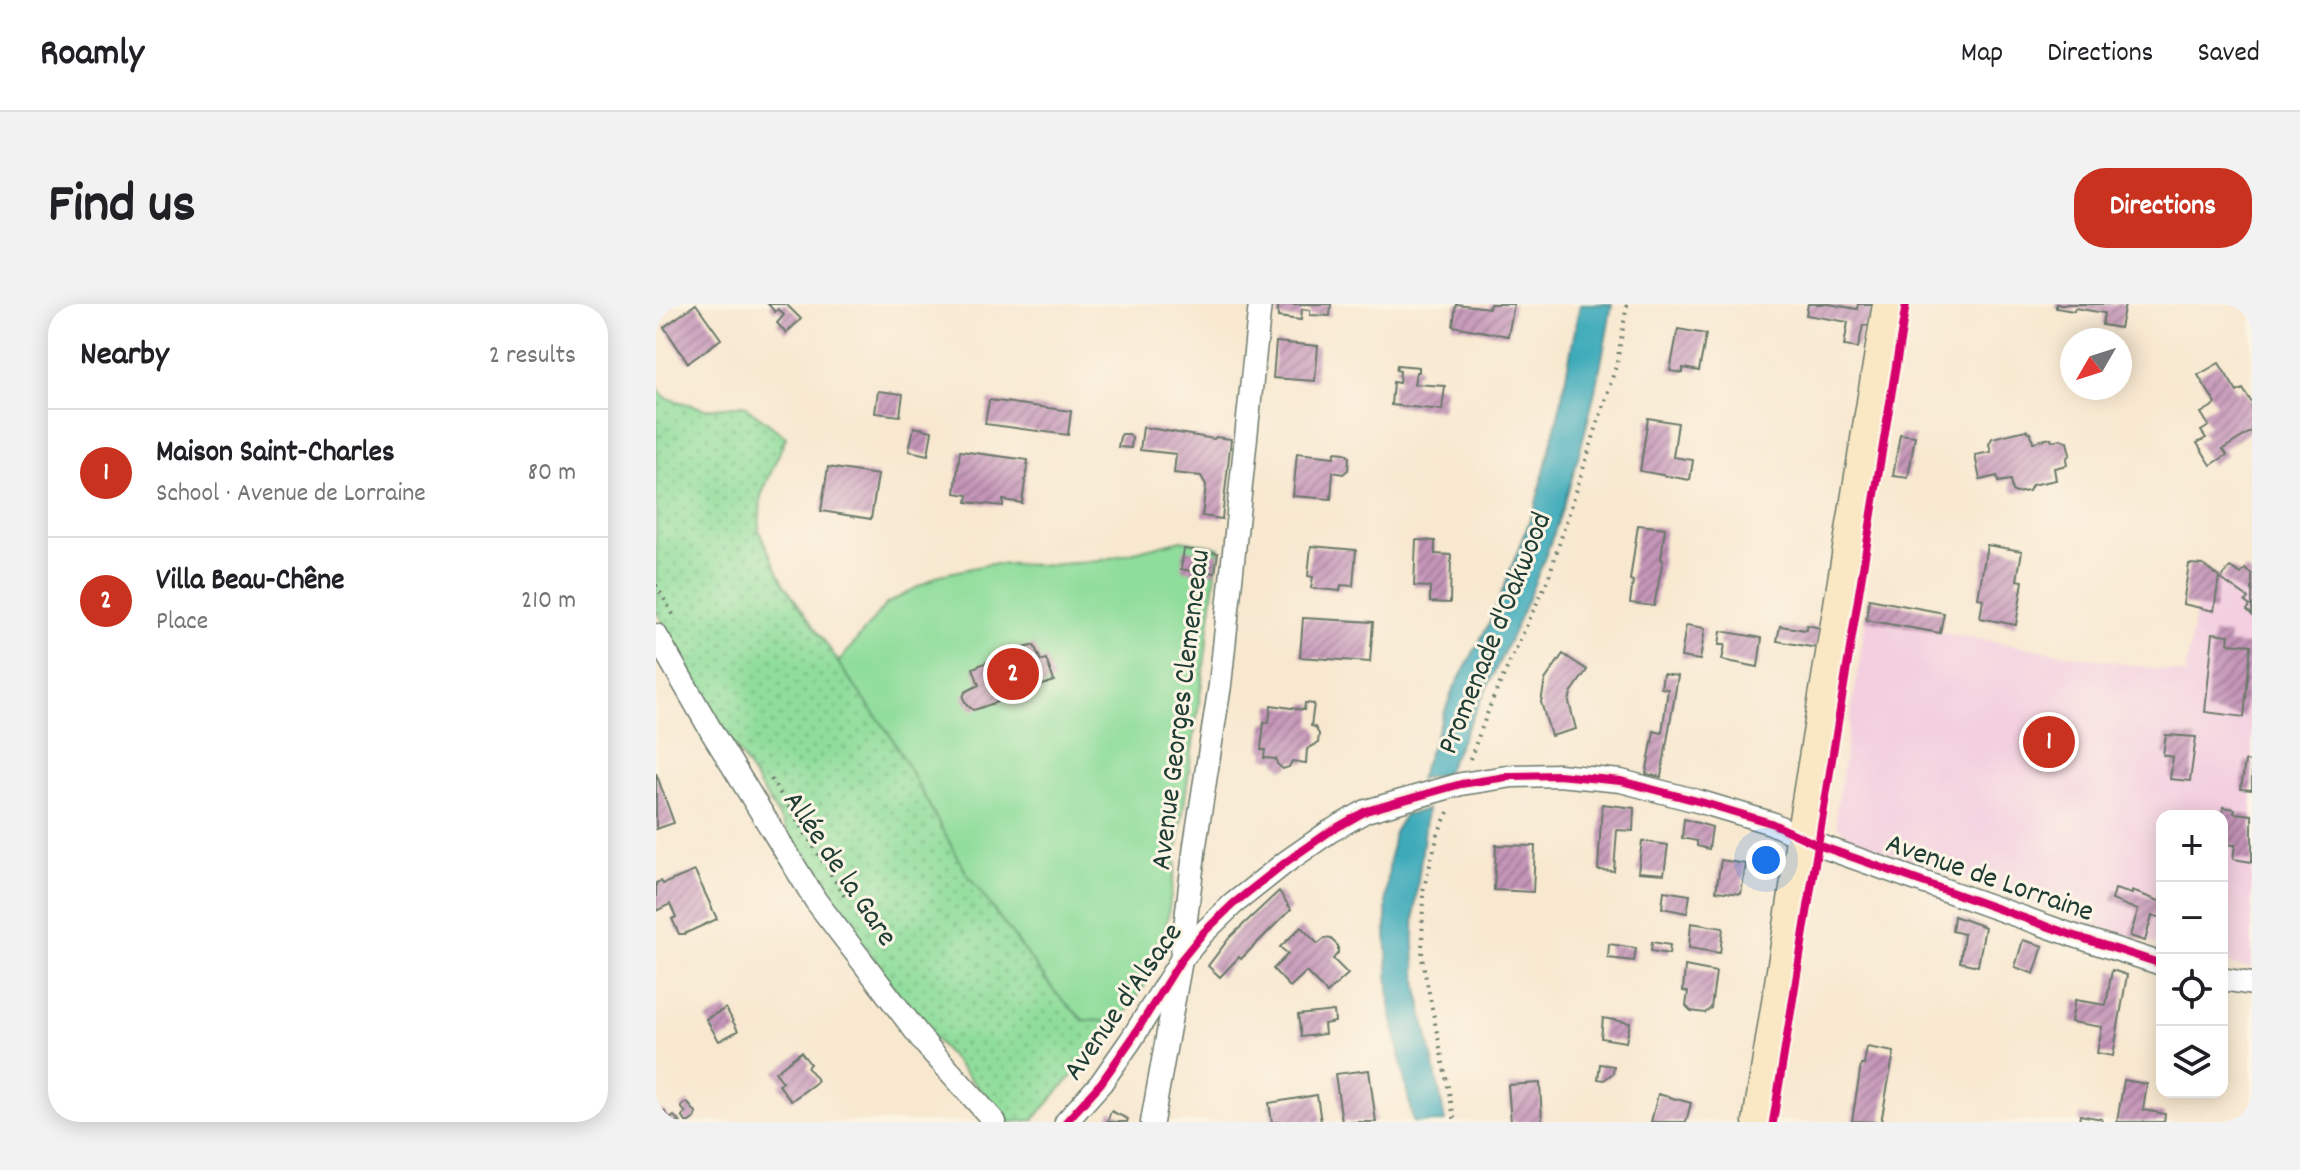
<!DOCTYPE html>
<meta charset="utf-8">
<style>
:root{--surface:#fff;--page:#f2f2f2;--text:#202124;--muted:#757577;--line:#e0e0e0;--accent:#c8321e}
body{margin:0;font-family:Dekko,sans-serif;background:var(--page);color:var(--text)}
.controls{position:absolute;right:24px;bottom:24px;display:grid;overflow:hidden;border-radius:16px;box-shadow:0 4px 20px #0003}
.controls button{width:72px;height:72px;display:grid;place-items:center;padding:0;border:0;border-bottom:2px solid var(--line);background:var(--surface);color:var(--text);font:40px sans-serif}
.compass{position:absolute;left:1404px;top:24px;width:72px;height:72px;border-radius:50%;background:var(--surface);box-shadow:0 4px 20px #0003;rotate:231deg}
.you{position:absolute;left:1110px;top:556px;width:28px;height:28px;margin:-20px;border:6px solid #fff;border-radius:50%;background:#1a73e8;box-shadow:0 0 0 12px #1a73e833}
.badge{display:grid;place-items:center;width:52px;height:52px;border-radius:50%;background:var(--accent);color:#fff;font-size:26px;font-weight:700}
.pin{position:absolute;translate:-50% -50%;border:4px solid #fff;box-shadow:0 2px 8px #0006}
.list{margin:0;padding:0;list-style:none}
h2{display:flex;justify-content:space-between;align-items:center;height:104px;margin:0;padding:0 32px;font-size:34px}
h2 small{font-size:26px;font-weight:400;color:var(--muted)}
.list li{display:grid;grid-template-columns:52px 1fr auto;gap:24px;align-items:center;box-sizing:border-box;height:128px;padding:0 32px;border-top:2px solid var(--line)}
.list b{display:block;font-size:30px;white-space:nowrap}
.list p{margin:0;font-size:26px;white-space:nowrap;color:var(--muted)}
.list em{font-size:26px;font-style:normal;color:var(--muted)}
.icon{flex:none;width:44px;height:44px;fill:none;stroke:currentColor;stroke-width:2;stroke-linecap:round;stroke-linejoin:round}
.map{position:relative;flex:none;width:1596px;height:818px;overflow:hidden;border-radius:32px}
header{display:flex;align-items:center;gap:48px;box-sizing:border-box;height:112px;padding:0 40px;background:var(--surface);border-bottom:2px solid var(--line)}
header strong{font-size:38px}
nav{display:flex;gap:44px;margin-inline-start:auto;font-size:28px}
.intro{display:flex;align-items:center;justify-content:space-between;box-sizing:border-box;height:192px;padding:0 48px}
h1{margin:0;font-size:56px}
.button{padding:20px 36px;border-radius:32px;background:var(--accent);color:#fff;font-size:28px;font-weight:700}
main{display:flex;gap:48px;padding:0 48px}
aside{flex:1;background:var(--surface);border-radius:32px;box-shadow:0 4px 20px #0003}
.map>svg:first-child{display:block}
</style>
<header>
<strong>Roamly</strong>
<nav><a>Map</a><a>Directions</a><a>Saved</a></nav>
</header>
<div class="intro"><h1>Find us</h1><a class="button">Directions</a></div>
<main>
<aside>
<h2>Nearby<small>2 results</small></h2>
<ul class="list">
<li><span class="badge">1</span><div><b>Maison Saint-Charles</b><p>School · Avenue de Lorraine</p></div><em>80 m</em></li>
<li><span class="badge">2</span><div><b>Villa Beau-Chêne</b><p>Place</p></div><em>210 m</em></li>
</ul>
</aside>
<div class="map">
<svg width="1596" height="818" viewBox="0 0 1596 818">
<defs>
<pattern id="park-dots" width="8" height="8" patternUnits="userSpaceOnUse" patternTransform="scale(2)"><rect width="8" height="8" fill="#8fdd9b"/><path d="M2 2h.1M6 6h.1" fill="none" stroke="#74b47f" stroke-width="1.8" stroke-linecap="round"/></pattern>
<pattern id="building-hatch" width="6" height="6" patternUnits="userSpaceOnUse" patternTransform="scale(2)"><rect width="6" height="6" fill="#c494b8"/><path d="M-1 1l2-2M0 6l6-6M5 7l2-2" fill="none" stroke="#9f7a96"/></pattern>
</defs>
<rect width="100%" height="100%" fill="#fcf5e5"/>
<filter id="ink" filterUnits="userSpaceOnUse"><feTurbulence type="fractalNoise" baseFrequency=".0125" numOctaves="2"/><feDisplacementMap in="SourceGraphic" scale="16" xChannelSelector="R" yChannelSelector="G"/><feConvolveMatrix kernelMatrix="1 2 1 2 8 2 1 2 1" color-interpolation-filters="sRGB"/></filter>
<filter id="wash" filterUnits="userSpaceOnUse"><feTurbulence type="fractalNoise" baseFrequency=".006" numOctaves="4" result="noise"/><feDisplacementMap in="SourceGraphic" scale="32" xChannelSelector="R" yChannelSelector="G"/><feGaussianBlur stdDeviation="1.8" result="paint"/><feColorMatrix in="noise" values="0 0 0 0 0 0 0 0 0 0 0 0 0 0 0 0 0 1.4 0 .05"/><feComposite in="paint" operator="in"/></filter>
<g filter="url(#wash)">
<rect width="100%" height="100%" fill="#f8e8d0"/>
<path fill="#f3cfe0" d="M1547,262L1596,297V664L1566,659V512H1506V642L1425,617L1239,551L1192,532L1181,521L1180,507L1210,316L1529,370Z"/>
<path fill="url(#park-dots)" stroke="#578d68" stroke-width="2" d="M0,83L10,94L50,105L88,101L130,133L105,192L103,227L128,280L235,432L311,570L400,689L427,716L464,718L377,816L353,818L261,715L174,595L68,425L0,307Z"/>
<path fill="#8fdd9b" stroke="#578d68" stroke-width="2" d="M525,236L563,243L546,378L507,645L493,675L464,718L427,716L400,689L311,570L235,432L182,359L230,300L284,271L334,260L392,261L443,257Z"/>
<g fill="#3caaba" stroke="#2e7477" stroke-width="2">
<path d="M924,0H956C942,85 921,168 891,248C862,324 824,397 789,470L763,475L797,386L835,316L879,203L903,108Z"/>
<path d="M771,505C767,550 757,595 758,641C760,701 780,759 789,818H757L734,702L730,627V594L734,553L738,528L748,512Z"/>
</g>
<g id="blocks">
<g fill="url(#building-hatch)">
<path d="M40,0L65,35L32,59L8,23Z"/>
<path d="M112,0H130L145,15L130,29L121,19L128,11L122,5L119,8Z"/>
<path d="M622,0H675L674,12L654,11V6L646,5L645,16L622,13Z"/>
<path d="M800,0L833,4L834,0H858L852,32L797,22Z"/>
<path d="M1152,0H1173L1201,5L1202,0H1217L1214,22L1207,21L1202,44L1188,42L1192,18L1150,11Z"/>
<path d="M1400,0H1469L1464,24L1446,21L1448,9L1419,4L1418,7L1400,4Z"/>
<path d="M1022,25L1050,30L1043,67L1027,64V69L1014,67Z"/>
<path d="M620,38L662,42L659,77L617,74Z"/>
<path d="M1563,59L1581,88L1587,85L1596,99V127L1567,145L1571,151L1555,161L1541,139L1550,134L1545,127L1553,122L1545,109L1560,100L1542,71Z"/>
<path d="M741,61L763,63V68H760L758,80L789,82L786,106L735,101L737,78L743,79L744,67L740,66Z"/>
<path d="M222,87L247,90L244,112L219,109Z"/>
<path d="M333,96L415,107L412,131L329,120Z"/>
<path d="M992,114L1022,119L1017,153L1037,156L1034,176L984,167Z"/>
<path d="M258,123L276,127L272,151L253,147Z"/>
<path d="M487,123L558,135L560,133L575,135L566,215L546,212L550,181L545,172L518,169L520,150L484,146Z"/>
<path d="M1370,126L1375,129L1377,138L1395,134L1396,137L1405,135L1411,138L1414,150L1410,155L1411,161L1398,164L1400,176L1376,181L1373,187L1360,189L1356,187L1354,176L1342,178L1341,172L1324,176L1319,151L1335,148L1333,140L1336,134Z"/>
<path d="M466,130H473L476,134L475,144L462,143L464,133Z"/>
<path d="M1244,130L1259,132L1252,174L1237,172Z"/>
<path d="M304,147L372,156L366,199L347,196V202L311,198L312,191L299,189Z"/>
<path d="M679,148L689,149L693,153L692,166L687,170L677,168L675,195L637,192L641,149L678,153Z"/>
<path d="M172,163L222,171L215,215L165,207Z"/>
<path d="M982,221L1009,224L1005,255L1007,256L998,302L974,299L977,277L974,276Z"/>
<path d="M760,236L779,237V250L795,251L794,299L774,298V283L758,282Z"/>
<path d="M1331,241L1366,247L1361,276L1367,277L1360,321L1324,314L1327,295L1322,294Z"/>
<path d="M655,242L700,246L697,282L685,281L684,287L655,284L657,273L652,272Z"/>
<path d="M528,245L562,249L559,269L552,268V271L525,265Z"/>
<path d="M1533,260L1547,261L1563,273L1558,307L1527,300Z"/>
<path d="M1574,263L1585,270L1589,265L1596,270V311L1591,306L1594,302L1589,298L1592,294L1565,275Z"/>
<path d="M1213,295L1288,309L1284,329L1210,316Z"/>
<path d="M647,314L717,318L714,358L644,353Z"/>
<path d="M1030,321L1049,324L1044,356L1025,353Z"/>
<path d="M1151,321L1164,324L1161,344L1121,337L1124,322L1150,326Z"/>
<path d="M1065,327L1106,334L1102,363L1066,356L1069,341H1063Z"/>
<path d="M1557,329L1573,331L1572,339L1595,341L1588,413L1549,408Z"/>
<path d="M378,341L385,357L390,355L398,377L373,386L370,395L360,399L352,394L321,405L317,406L311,401L307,394L309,388L323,381L317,364L333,357L335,360L362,350V346Z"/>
<path d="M907,350L931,366L915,389L913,398L920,425L895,432L885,398L889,376Z"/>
<path d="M1007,370L1022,372L1005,473L990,470L998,427L1006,429L1012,385L1005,384Z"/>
<path d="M649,399L658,400L655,422L659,423L663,430L662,439L651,445L650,459L636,457L633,463L627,465L621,460L620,455L608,454L609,446H605L608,418H613L615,401L648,406Z"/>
<path d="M1510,431L1540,433L1534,477L1514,475L1517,453L1507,451Z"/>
<path d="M1589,457L1596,458V486L1585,485Z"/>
<path d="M0,469L18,519L0,525Z"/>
<path d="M946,500L978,504L977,527L961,526L958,567L942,566Z"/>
<path d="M1567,503L1579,505L1578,509L1596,511V558L1577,555L1579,541L1566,540Z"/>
<path d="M1028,515L1056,523L1053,545L1041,542V537L1026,534Z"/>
<path d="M986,537L1012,541L1008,570L982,568Z"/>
<path d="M840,541L879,542L877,588L838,586Z"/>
<path d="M1065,556L1090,560L1085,590L1060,587Z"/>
<path d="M39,567L61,615L28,630H23L16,615L20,613L14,600L0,607V579L5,577L7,580Z"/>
<path d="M1459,585L1476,590V587L1506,598L1505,614L1496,611L1489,637L1474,632L1482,606L1456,596Z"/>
<path d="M623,587L635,605L585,655L583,653L564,673L552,662L574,633Z"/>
<path d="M1008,587L1034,591L1031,609L1006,604Z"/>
<path d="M1298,612L1329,623L1322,662L1304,658L1308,630L1296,627Z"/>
<path d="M1035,619L1067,624L1064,649L1033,644Z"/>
<path d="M645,623L662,640L669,634L675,635L682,642V649L677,655L692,670L671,689L650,668L634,683L617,665L632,650L624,643Z"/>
<path d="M1367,636L1387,642L1378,670L1359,663Z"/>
<path d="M996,638L1014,641L1013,650L995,647Z"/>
<path d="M953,640L980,644L978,657L952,654Z"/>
<path d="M1029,662L1060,668L1055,704L1049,709L1035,707L1030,702L1032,688L1027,687Z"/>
<path d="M1456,666L1471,671L1457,752L1441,749L1446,723L1415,718L1419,696L1450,701Z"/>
<path d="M70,704L82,727L63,737L50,715Z"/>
<path d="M678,707L679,718L668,720L669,730L645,733L642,711Z"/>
<path d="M947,714L974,719L970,738L945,734Z"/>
<path d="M1211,743L1238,748L1225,818L1196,817L1205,761H1208Z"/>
<path d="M145,748L154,760L151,763L162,777L135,797L123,781L127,778L119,768Z"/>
<path d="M944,760L958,762L957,769L948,776L942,775Z"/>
<path d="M713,766L720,818H686L679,770Z"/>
<path d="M1468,776L1491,780L1487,806L1509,810L1508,818H1461Z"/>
<path d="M884,779L886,818H855L852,781Z"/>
<path d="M1002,790L1035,799L1030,818H995Z"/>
<path d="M661,791L665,818H616L613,799Z"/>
<path d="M31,798L40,809L39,814L33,818H30L26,812L30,809L25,803Z"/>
<path d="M4,806L9,808L14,815L18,812L24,818H0V809Z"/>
<path d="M455,807L472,815L471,818H451Z"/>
<path d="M1424,811L1446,815V818H1423Z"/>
</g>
</g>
</g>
<g filter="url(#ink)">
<use href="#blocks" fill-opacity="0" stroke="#6b796b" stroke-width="2"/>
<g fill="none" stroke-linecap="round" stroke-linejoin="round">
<g stroke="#6b796b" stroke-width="25">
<g id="street">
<path d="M0,331L57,430L160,597L271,742L339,818"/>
<path d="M1566,675L1596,680"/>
<path d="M410,818L445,779L475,736L525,656L547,629L577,600L630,558L673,528L710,507L805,480L857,472L902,471L965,477L1045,498L1115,519L1162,541L1416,631L1506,660"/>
<path d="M496,818L525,656L539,541L564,381L604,0"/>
</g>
</g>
<g stroke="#6b796b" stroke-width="33">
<path id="secondary" d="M1102,818L1139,584L1145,534L1232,0"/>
</g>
<g stroke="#6b796b" stroke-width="4" stroke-dasharray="2 6" stroke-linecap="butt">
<path d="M0,281L20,316"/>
<path d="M814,455L836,397L892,275L961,59L971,0"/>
<path d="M115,475L191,596"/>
<path d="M792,508L783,527L767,587L766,654L799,818"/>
</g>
<use href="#street" stroke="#fff" stroke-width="22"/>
<use href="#secondary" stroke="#fae7c3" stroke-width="30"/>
<g stroke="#fcf5e5" stroke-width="13">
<g id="cycleway">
<path d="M410,818L445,779L475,736L525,656L547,629L577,600L630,558L673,528L710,507L805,480L857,472L902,471L965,477L1045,498L1115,519L1162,541L1416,631L1506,660"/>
<path d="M1117,818L1250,0"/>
</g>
</g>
<use href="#cycleway" stroke="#d6006c" stroke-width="8"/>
</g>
</g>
<g text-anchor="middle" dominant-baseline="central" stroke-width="6" stroke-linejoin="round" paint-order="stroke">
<g font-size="30" fill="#1f3d34" stroke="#fcf5e5">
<text transform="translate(841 330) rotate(-68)">Promenade d'Oakwood</text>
<text transform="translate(527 406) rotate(-83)">Avenue Georges Clemenceau</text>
<text transform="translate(182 566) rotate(56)">Allée de la Gare</text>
<text transform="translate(1333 576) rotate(19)">Avenue de Lorraine</text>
<text transform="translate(469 699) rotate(-55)">Avenue d'Alsace</text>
</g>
</g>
</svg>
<div class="controls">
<button>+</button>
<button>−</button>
<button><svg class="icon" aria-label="locate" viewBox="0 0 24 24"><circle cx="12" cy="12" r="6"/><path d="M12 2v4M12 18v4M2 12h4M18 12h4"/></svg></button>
<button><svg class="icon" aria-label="layers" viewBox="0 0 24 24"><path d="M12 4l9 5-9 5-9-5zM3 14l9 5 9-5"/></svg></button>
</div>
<svg class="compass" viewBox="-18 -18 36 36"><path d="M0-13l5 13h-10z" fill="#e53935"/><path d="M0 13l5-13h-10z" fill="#757577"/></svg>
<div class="you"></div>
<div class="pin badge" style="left:1393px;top:438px">1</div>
<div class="pin badge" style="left:357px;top:370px">2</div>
</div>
</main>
